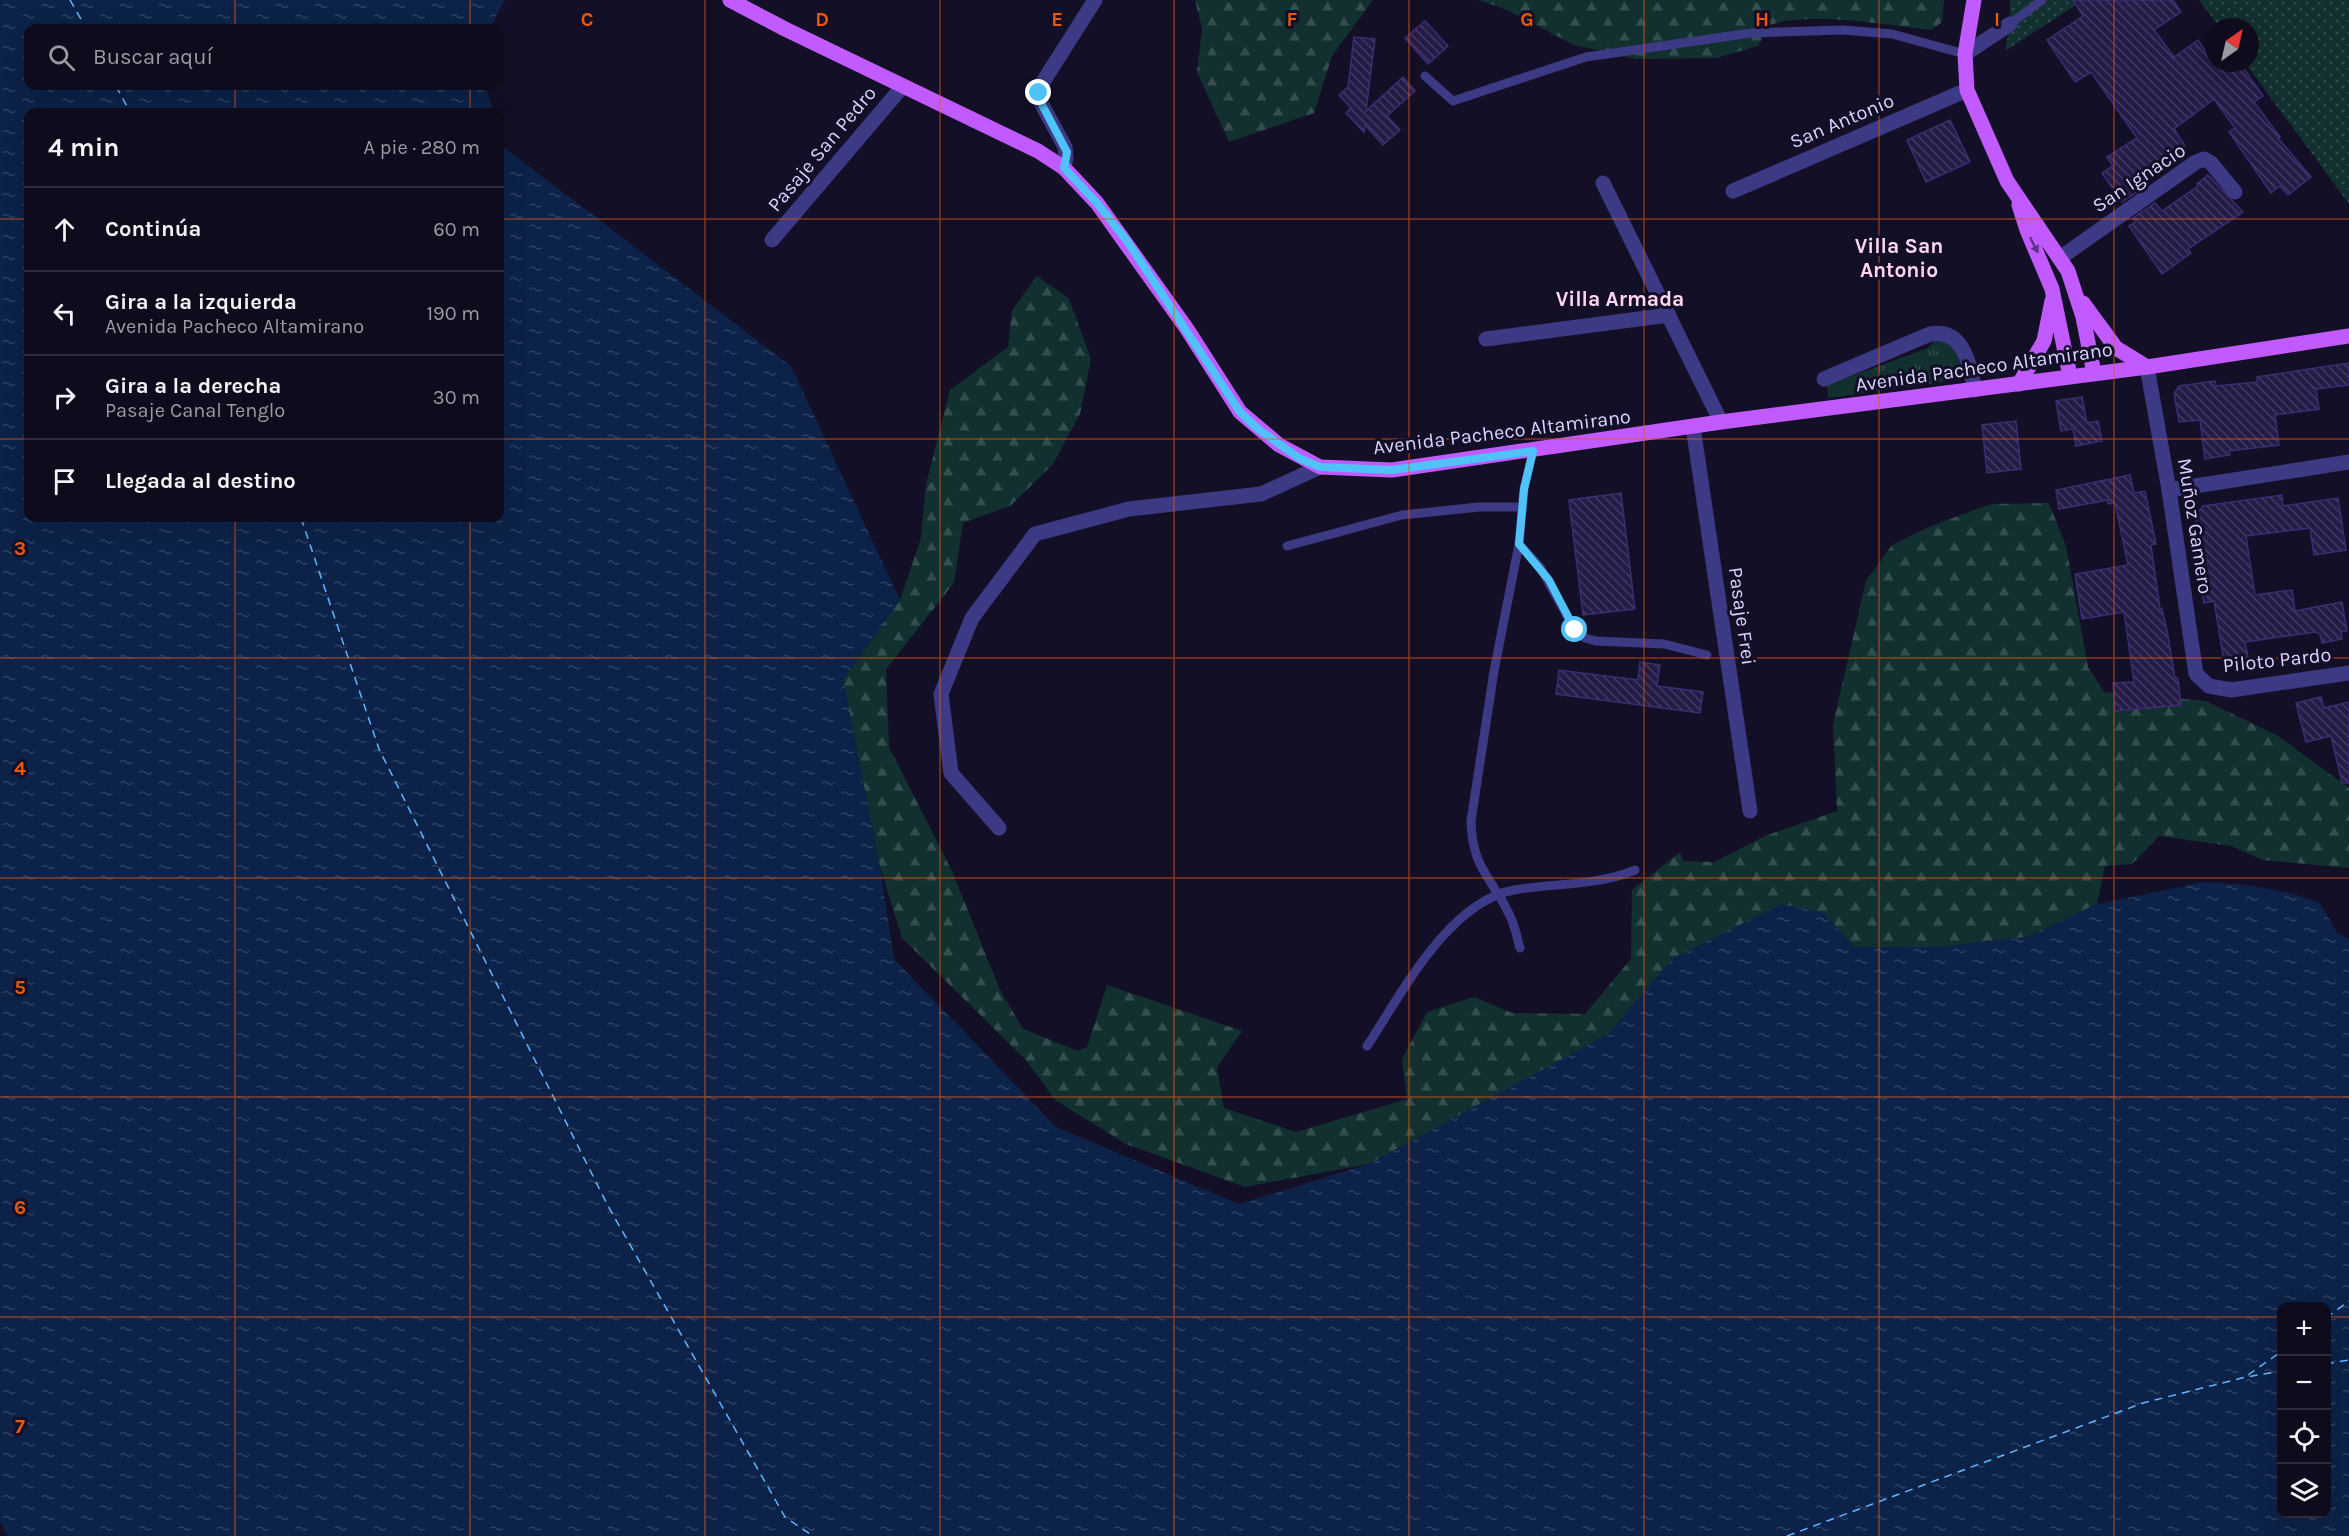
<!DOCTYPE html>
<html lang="es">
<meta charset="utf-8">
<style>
:root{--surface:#0e0b1c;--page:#1c1929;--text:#f1f3f6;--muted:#9b9ba3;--line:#2e2b3b}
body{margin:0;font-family:Karla,sans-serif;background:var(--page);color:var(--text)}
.controls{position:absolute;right:18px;bottom:18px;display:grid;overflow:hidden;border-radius:12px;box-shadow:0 6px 24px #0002}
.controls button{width:54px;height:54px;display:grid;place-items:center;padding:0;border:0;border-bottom:2px solid var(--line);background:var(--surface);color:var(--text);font:30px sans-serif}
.compass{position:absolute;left:2205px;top:18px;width:54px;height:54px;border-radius:50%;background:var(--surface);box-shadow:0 6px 24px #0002;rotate:34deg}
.stop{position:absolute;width:18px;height:18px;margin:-14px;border:4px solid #4fc3f7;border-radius:50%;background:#fff}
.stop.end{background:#4fc3f7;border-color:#fff;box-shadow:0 2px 6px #0008}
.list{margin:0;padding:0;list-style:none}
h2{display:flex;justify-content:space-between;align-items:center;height:78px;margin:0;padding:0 24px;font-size:26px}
h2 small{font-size:20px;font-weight:400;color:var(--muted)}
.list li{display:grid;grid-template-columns:39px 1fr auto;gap:18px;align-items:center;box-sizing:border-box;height:84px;padding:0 24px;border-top:2px solid var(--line)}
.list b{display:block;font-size:22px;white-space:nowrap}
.list p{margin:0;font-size:20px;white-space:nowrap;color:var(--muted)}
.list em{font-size:20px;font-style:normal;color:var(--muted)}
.icon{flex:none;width:33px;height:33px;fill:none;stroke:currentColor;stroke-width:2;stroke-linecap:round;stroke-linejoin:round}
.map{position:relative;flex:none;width:2349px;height:1536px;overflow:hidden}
.search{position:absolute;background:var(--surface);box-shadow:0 6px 24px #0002;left:24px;top:24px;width:480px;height:66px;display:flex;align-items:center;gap:15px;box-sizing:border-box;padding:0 21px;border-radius:12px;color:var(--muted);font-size:22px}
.panel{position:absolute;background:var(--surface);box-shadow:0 6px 24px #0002;left:24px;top:108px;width:480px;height:414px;border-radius:12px}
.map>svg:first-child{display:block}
</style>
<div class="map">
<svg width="2349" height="1536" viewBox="0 0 2349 1536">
<defs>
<pattern id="grass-dots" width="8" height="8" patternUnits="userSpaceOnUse" patternTransform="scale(1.5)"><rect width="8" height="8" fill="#12302f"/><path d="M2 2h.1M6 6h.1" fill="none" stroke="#344d4e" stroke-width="1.8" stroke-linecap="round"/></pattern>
<pattern id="forest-firs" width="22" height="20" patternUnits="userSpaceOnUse" patternTransform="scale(1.5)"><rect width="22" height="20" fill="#12302f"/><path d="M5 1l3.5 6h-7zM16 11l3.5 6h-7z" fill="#344d4e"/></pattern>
<pattern id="park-tufts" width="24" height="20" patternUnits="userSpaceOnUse" patternTransform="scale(1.5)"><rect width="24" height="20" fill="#12302f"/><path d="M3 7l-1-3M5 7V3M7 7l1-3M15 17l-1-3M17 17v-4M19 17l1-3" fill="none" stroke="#344d4e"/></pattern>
<pattern id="water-ripples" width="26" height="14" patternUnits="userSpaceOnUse" patternTransform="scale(1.5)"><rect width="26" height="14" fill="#0c2248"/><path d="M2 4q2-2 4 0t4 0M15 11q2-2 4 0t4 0" fill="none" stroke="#2f4163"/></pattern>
<pattern id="building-back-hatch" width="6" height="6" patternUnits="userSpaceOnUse" patternTransform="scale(1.5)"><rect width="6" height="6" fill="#241b47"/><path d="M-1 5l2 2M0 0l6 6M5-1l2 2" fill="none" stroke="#433b63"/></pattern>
</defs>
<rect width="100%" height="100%" fill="#130f26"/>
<g fill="url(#grass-dots)">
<path d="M2010,0H2084L2005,51L2010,24Z"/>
<path d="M2199,0H2349V204L2245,63H2250V27H2219Z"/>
</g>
<g fill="url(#forest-firs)">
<path d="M1195,0H1373L1332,56L1314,113L1229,142L1197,72L1202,29Z"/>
<path d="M1479,0H1944L1942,22L1931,30C1889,25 1809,11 1770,25L1758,46L1716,58L1636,59L1574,45L1507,10Z"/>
<path d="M1037,276L1069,299L1091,359L1080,414L1053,464L1010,506L963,523L954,583L886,669L889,747L952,871L1000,990L1023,1029L1078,1051L1087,1047L1107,985L1242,1031L1217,1067L1224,1108L1296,1132L1407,1099L1402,1059L1427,1012L1474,997L1512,1013L1585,1014L1631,959L1632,890L1680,852L1683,861L1714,862L1765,836L1837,811L1833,724L1866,581L1892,545L1931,526L1991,504L2049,503L2066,546L2088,667L2104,692L2206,701L2278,736L2349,788V868L2263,860L2231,846L2159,836L2132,864L2105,866L2097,904L2027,937L1940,947H1854L1824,913L1672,959L1609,1034L1369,1164L1245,1187L1126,1144L1055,1100L1026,1060L902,938L880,867L843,680L900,600L921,538L926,484L950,390L1008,347L1012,310Z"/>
</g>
<path fill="url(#park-tufts)" d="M1937,338L1951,340L1962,367V374L1942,382L1828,398L1827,385L1928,348Z"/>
<path fill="url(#water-ripples)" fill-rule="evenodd" d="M0,0H505L490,28H28V86H486L493,112H28V518H500V138L502,146L791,366L900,600L843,680L880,867L894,959L1056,1127L1239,1204L1369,1164L1608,1034L1672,959L1781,904L1824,913L1854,947H1940L2027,937L2097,904L2204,882L2248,885L2294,894L2320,903L2337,933L2349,939V1536H8L0,1522ZM2282,1306H2326V1514H2282Z"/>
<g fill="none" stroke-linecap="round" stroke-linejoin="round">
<g stroke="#62b6ff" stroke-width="1.5" stroke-dasharray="8 6" stroke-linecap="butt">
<path d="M70,0L86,28"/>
<path d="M116,86L130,112"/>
<path d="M301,518L379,749L608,1206L785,1517L813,1536"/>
<path d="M2326,1318L2349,1301"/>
<path d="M2326,1364L2349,1360"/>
<path d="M2248,1375L2282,1351"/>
<path d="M1787,1536L2143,1403L2246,1377L2282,1371"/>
</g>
</g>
<g fill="url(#building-back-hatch)" stroke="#3b2d73" stroke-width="1.5">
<path d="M2073,0H2173L2181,12L2154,30L2174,57L2198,40L2214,63H2227L2234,73L2243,67L2263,96L2254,102L2280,137L2278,138L2311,177L2288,195L2280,186L2271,193L2229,132L2235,128L2214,99L2174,129L2185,146L2142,175L2145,179L2141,182L2144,187L2122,202L2102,173L2113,166L2107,157L2137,138L2091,72L2075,82L2047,40L2083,16Z"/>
<path d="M1425,21L1448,46L1428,64L1405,38Z"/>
<path d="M1354,37L1375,39L1366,111L1403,77L1415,91L1387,116L1400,130L1383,145L1365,125L1364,132L1346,113L1351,108L1339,95L1348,87Z"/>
<path d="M1950,120L1970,162L1926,182L1907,140Z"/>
<path d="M2208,175L2243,212L2188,249L2191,253L2162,274L2129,226L2135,222L2133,218L2155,203L2162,211L2198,186L2197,184Z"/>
<path d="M2349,363V385L2316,389L2319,409L2275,415L2279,445L2229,451L2230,455L2205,459L2200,420L2179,422L2174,394L2179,386L2215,381L2216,386L2257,382V377Z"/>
<path d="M2082,397L2087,423L2098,421L2102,441L2076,446L2073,429L2061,431L2056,401Z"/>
<path d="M2016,421L2021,469L1987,473L1982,425Z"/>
<path d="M2130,475L2134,493L2145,491L2156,544L2151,545L2160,609H2162L2168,636L2175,678H2178L2181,705L2115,711L2113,683L2134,682L2124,612L2082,619L2075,574L2128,565L2115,503L2108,504V500L2059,509L2056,490Z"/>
<path d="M1621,493L1635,609L1583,615L1569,500Z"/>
<path d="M2282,495L2283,506L2338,498L2346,550L2314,555L2310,528L2246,536L2255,595L2292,590L2295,611L2342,602L2347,631L2341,632L2342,639L2322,643L2320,634L2315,632L2245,642L2248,657L2224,661L2214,601L2204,603L2197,557L2202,556L2195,516L2203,506Z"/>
<path d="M1640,662L1660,665L1657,686L1703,692L1700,713L1556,694L1559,670L1638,680Z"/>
<path d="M2321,697L2324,708L2349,702V783H2342L2331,736L2306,742L2296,703Z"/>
</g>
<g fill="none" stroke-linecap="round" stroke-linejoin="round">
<g stroke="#3d3a85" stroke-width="9">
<path d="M2010,24L2042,0"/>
<path d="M1425,76L1453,101L1586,57L1751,33L1843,30L1892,34L1965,54"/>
<path d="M1533,451L1524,489L1519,544L1540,567L1575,630L1585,638L1596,641L1664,644L1707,655"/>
<path d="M1519,544L1494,671L1471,821C1472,869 1492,877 1510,916C1515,926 1517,938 1520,948"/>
<path d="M1287,546L1402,515L1479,507H1522"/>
<path d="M1367,1046C1401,995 1448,902 1514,890C1554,883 1597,886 1635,870"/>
</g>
<g stroke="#3d3a85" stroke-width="15">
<path d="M1965,54L2010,24"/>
<path d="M1064,168L1066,158L1065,147L1040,101L1041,85L1095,0"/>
<path d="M1603,183L1721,422"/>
<path d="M1733,191L1967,90"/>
<path d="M772,240L903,86"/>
<path d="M2060,258L2196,162L2204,159L2211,163L2235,192"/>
<path d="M1486,339L1669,315"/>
<path d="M2147,367L2169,490L2196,674L2209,686L2231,690L2349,673"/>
<path d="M1824,379L1930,334C1964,328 1969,364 1975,390"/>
<path d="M1693,427L1750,811"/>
<path d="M2169,490L2349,462"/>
<path d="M999,828L951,773L941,694L972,618L1035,534L1129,509L1261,494L1320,467"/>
</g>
<g stroke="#c25bff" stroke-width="15">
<path d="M730,0L785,29L1038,151L1064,168L1097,203L1187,329L1240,412L1279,445L1320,467L1392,470L1721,422L2147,367L2349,336"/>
<path d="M1974,0L1965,54L1967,90L2007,181L2068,271L2083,317L2094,373"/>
<path d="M2019,205L2027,230L2052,289L2070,376"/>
<path d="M2083,303L2116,348L2147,367"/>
<path d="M2019,384L2044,341L2052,301"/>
</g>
</g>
<defs><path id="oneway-solid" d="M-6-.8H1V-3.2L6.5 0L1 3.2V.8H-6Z" transform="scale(1.5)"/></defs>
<use fill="#623188" href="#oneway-solid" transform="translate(2034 245) rotate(63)"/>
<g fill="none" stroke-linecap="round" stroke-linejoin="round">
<path stroke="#4fc3f7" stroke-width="8" d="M1039,93L1040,101L1067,152L1064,168L1097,203L1127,241L1240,412L1258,429L1299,458L1320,467L1392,470L1533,451L1524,489L1519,544L1549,580L1575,630"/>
</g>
<path fill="none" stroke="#e8590c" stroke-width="1.5" stroke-opacity="0.55" d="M235,0V28M470,0V28M705,0V1536M940,0V1536M1174,0V1536M1409,0V1536M1644,0V1536M1879,0V1536M2114,0V1536M235,86V112M470,86V112M0,219H28M500,219H2349M0,439H28M500,439H2349M235,518V1536M470,518V1536M0,658H2349M0,878H2349M0,1097H2349M0,1317H2282M2326,1317H2349"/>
<g text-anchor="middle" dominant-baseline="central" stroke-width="6" stroke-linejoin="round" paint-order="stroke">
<g font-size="20" fill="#d9d4ff" stroke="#130f26">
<text transform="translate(1842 121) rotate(-23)">San Antonio</text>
<text transform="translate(822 149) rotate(-50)">Pasaje San Pedro</text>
<text transform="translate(2139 178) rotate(-34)">San Ignacio</text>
<text transform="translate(1984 367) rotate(-8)">Avenida Pacheco Altamirano</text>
<text transform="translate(1502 432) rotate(-7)">Avenida Pacheco Altamirano</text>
<text transform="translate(2195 526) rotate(81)">Muñoz Gamero</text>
<text transform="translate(1742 616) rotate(82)">Pasaje Frei</text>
<text transform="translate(2277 660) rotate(-6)">Piloto Pardo</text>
</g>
<g font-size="21" font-weight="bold" fill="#ffd6f0" stroke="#130f26">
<text x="1899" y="246">Villa San<tspan x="1899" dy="24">Antonio</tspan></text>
<text x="1620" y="299">Villa Armada</text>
</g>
</g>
<g font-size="20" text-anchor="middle" font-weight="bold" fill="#e8590c" stroke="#130f26" stroke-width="6" stroke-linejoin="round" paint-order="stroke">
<text x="587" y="26">C</text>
<text x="822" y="26">D</text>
<text x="1057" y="26">E</text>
<text x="1292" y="26">F</text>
<text x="1527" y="26">G</text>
<text x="1762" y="26">H</text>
<text x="1997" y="26">I</text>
<text x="20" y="555">3</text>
<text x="20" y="775">4</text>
<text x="20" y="994">5</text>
<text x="20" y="1214">6</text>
<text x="20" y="1433">7</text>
</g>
</svg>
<div class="controls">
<button>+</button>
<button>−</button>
<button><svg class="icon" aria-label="locate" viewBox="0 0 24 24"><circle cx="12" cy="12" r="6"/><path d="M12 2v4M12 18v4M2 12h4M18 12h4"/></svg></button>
<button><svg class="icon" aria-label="layers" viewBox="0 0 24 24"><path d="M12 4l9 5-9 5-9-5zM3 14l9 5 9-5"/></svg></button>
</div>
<svg class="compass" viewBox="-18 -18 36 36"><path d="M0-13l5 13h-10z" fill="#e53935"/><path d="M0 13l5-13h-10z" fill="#9b9ba3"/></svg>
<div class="stop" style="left:1575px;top:630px"></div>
<div class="stop end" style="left:1039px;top:93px"></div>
<div class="search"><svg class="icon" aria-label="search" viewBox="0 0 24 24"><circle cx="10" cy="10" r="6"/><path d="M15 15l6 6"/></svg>Buscar aquí</div>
<section class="panel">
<h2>4 min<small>A pie · 280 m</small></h2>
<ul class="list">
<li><svg class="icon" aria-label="ahead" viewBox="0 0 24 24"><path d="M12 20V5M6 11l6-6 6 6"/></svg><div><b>Continúa</b></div><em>60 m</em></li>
<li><svg class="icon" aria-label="left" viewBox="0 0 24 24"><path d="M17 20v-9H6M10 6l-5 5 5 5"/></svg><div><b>Gira a la izquierda</b><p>Avenida Pacheco Altamirano</p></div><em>190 m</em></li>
<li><svg class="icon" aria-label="right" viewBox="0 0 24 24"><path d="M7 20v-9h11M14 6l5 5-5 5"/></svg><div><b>Gira a la derecha</b><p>Pasaje Canal Tenglo</p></div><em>30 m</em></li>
<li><svg class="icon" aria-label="arrive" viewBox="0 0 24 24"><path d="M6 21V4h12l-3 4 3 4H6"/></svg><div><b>Llegada al destino</b></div></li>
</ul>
</section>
</div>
